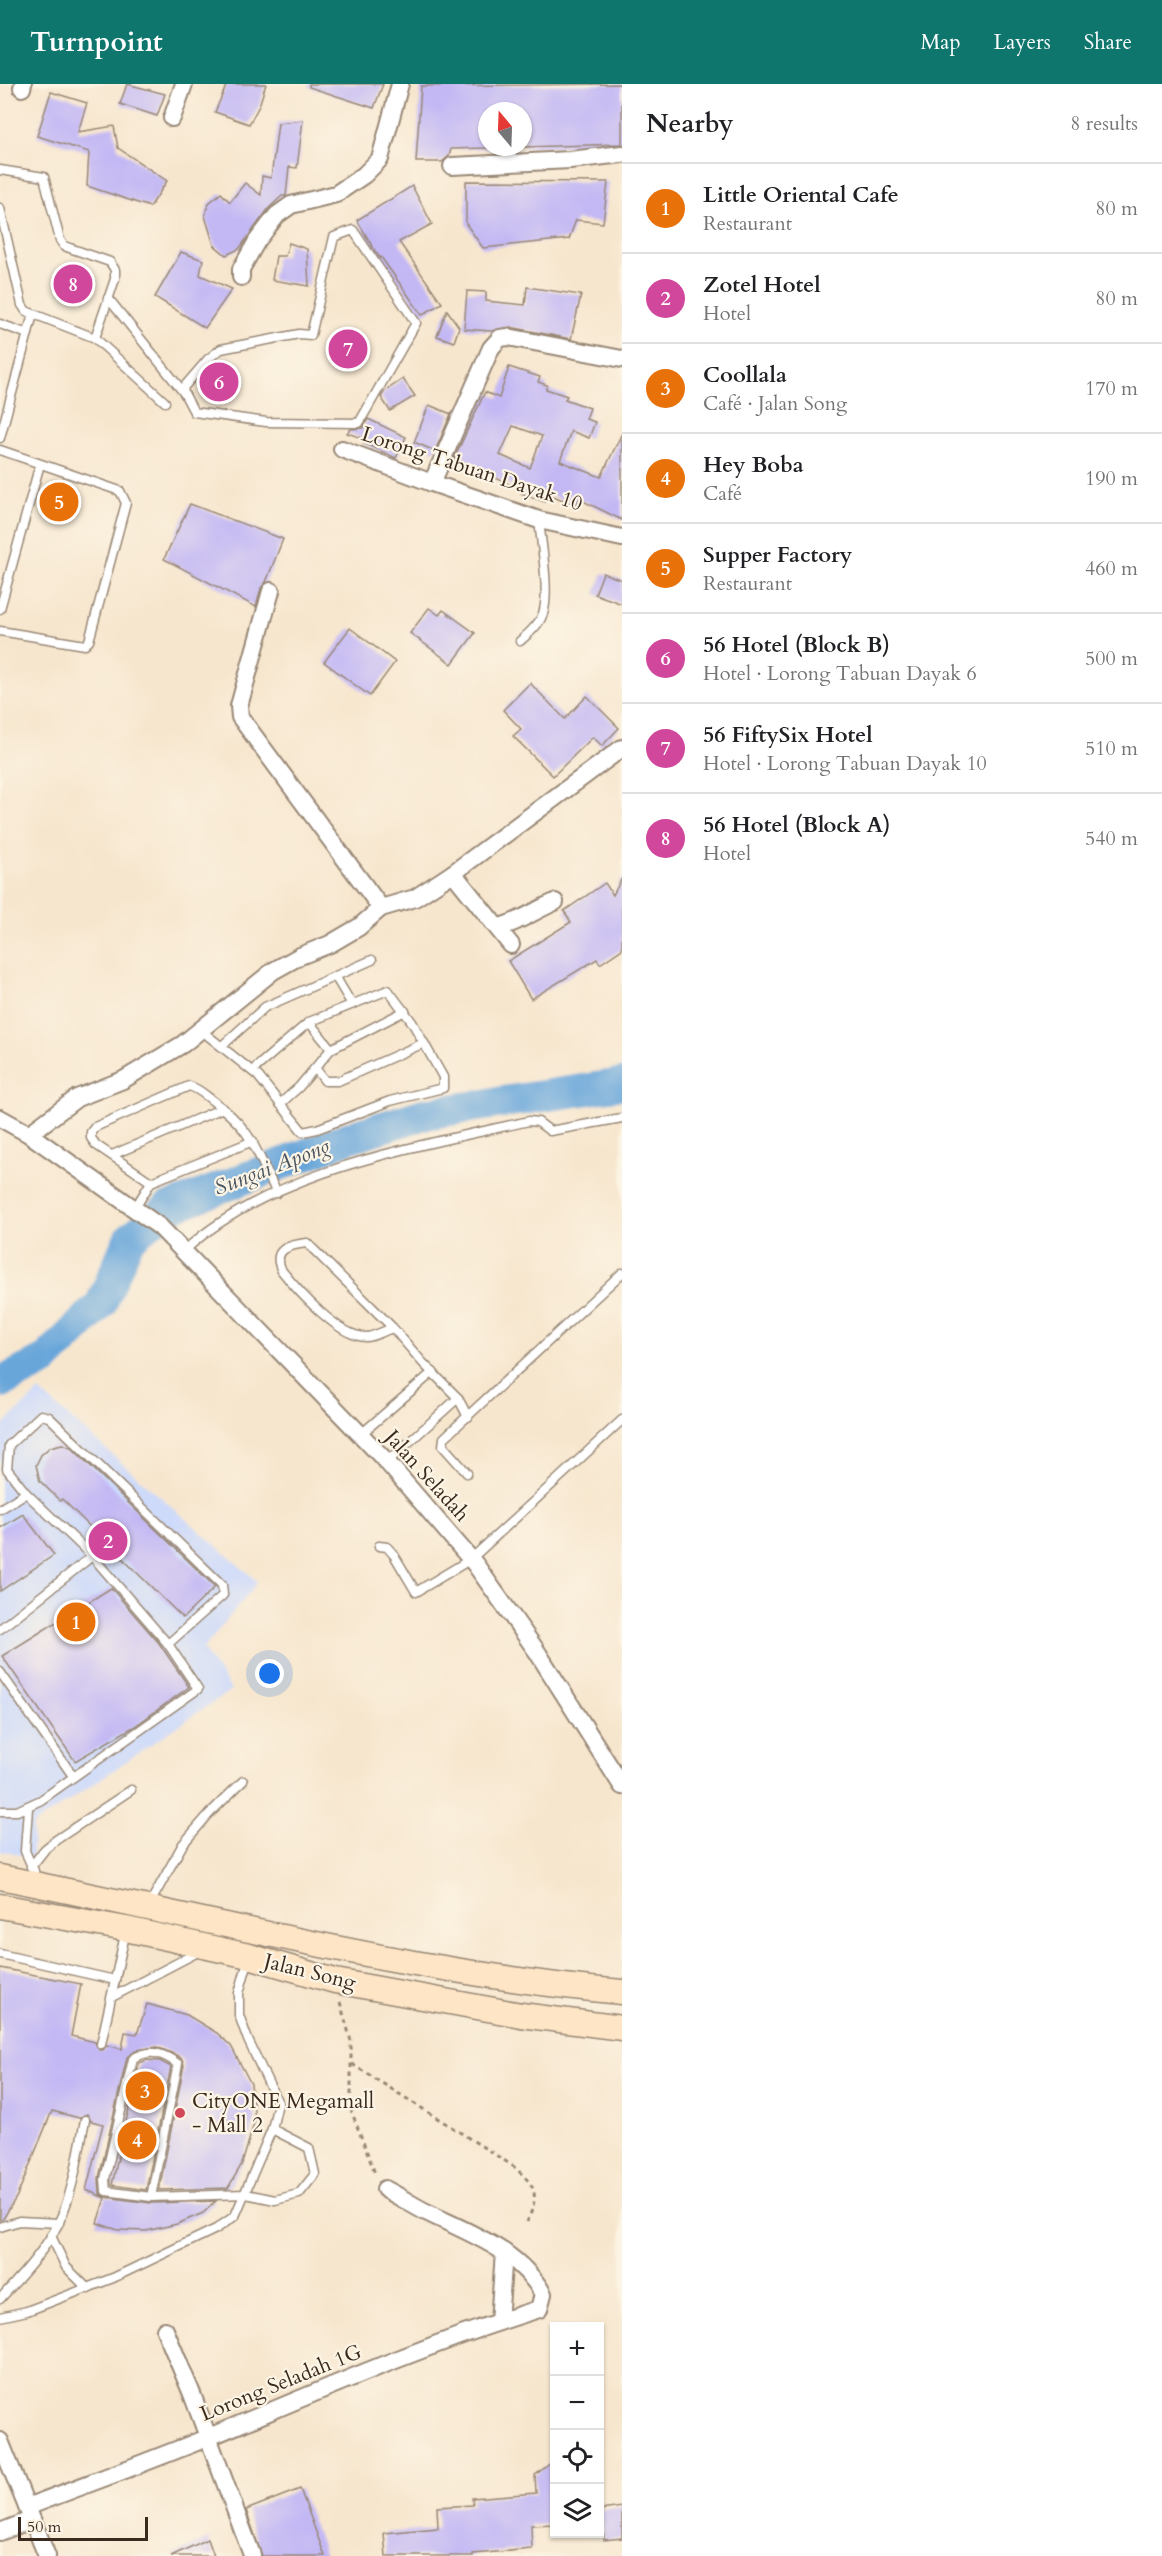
<!DOCTYPE html>
<meta charset="utf-8">
<style>
:root{--surface:#fff;--page:#f6f6f6;--text:#202124;--muted:#757577;--line:#e0e0e0;--accent:#0f766e}
body{margin:0;font-family:Cardo,serif;background:var(--page);color:var(--text)}
.controls{position:absolute;right:18px;bottom:18px;display:grid;overflow:hidden;border-radius:0px;box-shadow:0 2px 4px #0004}
.controls button{width:54px;height:54px;display:grid;place-items:center;padding:0;border:0;border-bottom:2px solid var(--line);background:var(--surface);color:var(--text);font:30px sans-serif}
.compass{position:absolute;left:478px;top:18px;width:54px;height:54px;border-radius:50%;background:var(--surface);box-shadow:0 2px 4px #0004;rotate:341deg}
.scale{position:absolute;left:18px;bottom:15px;width:130px;box-sizing:border-box;padding-left:6px;border:3px solid #3b2a1e;border-top:0;font-size:16px;line-height:21px;white-space:nowrap;color:#3b2a1e;-webkit-text-stroke:4px #fcf5e5;paint-order:stroke}
.you{position:absolute;left:270px;top:1590px;width:21px;height:21px;margin:-15px;border:4px solid #fff;border-radius:50%;background:#1a73e8;box-shadow:0 0 0 9px #1a73e833}
.badge{display:grid;place-items:center;width:39px;height:39px;border-radius:50%;background:var(--accent);color:#fff;font-size:20px;font-weight:700}
.pin{position:absolute;translate:-50% -50%;border:3px solid #fff;box-shadow:0 2px 6px #0006}
.list{margin:0;padding:0;list-style:none}
h2{display:flex;justify-content:space-between;align-items:center;height:78px;margin:0;padding:0 24px;font-size:26px}
h2 small{font-size:20px;font-weight:400;color:var(--muted)}
.list li{display:grid;grid-template-columns:39px 1fr auto;gap:18px;align-items:center;box-sizing:border-box;height:90px;padding:0 24px;border-top:2px solid var(--line)}
.list b{display:block;font-size:22px;white-space:nowrap}
.list p{margin:0;font-size:20px;white-space:nowrap;color:var(--muted)}
.list em{font-size:20px;font-style:normal;color:var(--muted)}
.icon{flex:none;width:33px;height:33px;fill:none;stroke:currentColor;stroke-width:2;stroke-linecap:round;stroke-linejoin:round}
.map{position:relative;flex:none;width:622px;height:2472px;overflow:hidden}
header{display:flex;align-items:center;gap:36px;box-sizing:border-box;height:84px;padding:0 30px;background:var(--accent);color:#fff}
header strong{font-size:28px}
nav{display:flex;gap:33px;margin-inline-start:auto;font-size:21px}
main{display:flex}
aside{flex:1;background:var(--surface)}
.map>svg:first-child{display:block}
</style>
<header>
<strong>Turnpoint</strong>
<nav><a>Map</a><a>Layers</a><a>Share</a></nav>
</header>
<main>
<div class="map">
<svg width="622" height="2472" viewBox="0 0 622 2472">
<rect width="100%" height="100%" fill="#fcf5e5"/>
<filter id="ink" filterUnits="userSpaceOnUse"><feTurbulence type="fractalNoise" baseFrequency=".0167" numOctaves="2"/><feDisplacementMap in="SourceGraphic" scale="12" xChannelSelector="R" yChannelSelector="G"/><feConvolveMatrix kernelMatrix="1 2 1 2 8 2 1 2 1" color-interpolation-filters="sRGB"/></filter>
<filter id="wash" filterUnits="userSpaceOnUse"><feTurbulence type="fractalNoise" baseFrequency=".008" numOctaves="4" result="noise"/><feDisplacementMap in="SourceGraphic" scale="24" xChannelSelector="R" yChannelSelector="G"/><feGaussianBlur stdDeviation="1.35" result="paint"/><feColorMatrix in="noise" values="0 0 0 0 0 0 0 0 0 0 0 0 0 0 0 0 0 1.4 0 .05"/><feComposite in="paint" operator="in"/></filter>
<g filter="url(#wash)">
<rect width="100%" height="100%" fill="#f7e6ce"/>
<path fill="#cedafa" d="M39,1307L258,1498L203,1565L231,1606L33,1741L32,1773L0,1767V1344Z"/>
<g fill="none" stroke-linecap="round" stroke-linejoin="round">
<path stroke="#68a6da" stroke-width="32" d="M0,1299L45,1276L101,1220L129,1155L167,1125L350,1053L424,1030L622,1000"/>
</g>
<g id="blocks">
<g fill="#c3b8f4" fill-rule="evenodd">
<path d="M127,0L165,10L157,32L120,20Z"/>
<path d="M227,0H266L259,22L249,40L215,28Z"/>
<path d="M309,0H383L374,24L309,3Z"/>
<path d="M622,0V60L523,63V27H487V64L451,65L449,72L442,78H416L421,2Z"/>
<path d="M51,8L87,19L78,48L114,42L118,64L167,97L150,123L87,102L89,68L37,52Z"/>
<path d="M303,36L297,84L289,83L286,112H282L269,124L239,165L226,171L214,161L205,132L209,119L221,109L230,118L245,99L261,111L262,92L271,94L278,39Z"/>
<path d="M466,97L608,98L603,139L576,136L569,155L483,164L466,140Z"/>
<path d="M412,102L432,140L399,158L442,219L422,231L381,173L380,174L375,167L357,136Z"/>
<path d="M289,159L307,165L309,202L272,196L276,172H285Z"/>
<path d="M181,168L203,176L200,191L232,205L205,244L155,213Z"/>
<path d="M527,203L581,211L571,255L510,243L491,247L464,245L467,207L486,208V217L525,221Z"/>
<path d="M447,226L459,243L454,258L437,252Z"/>
<path d="M509,283L540,293L538,298L547,301L546,305L567,312L565,315L590,324L586,335L595,338L589,354L571,347L560,377L601,393L622,349V436L579,415L576,421L548,410L545,418L521,409L522,406L454,375L485,308L499,314ZM513,342L542,352L530,384L500,371Z"/>
<path d="M403,295L415,312L390,327L381,313L385,307Z"/>
<path d="M429,321L451,330L435,367L414,358Z"/>
<path d="M368,335L406,353L396,374L363,359L365,355L347,349L351,345L363,344Z"/>
<path d="M190,420L283,455L266,498L261,504L256,523L164,475Z"/>
<path d="M603,489L622,496V520L595,510Z"/>
<path d="M429,524L439,531L443,526L475,549L452,580L410,549Z"/>
<path d="M350,544L395,578L370,612L324,578Z"/>
<path d="M530,599L565,635L587,612L619,644L602,662L593,653L553,692L513,652L521,645L503,626Z"/>
<path d="M622,794V865L600,880L597,875L531,915L508,877L571,838L564,827L605,799L613,811Z"/>
<path d="M62,1360L71,1363L215,1503L183,1534L62,1415L60,1417L40,1397L36,1381L41,1371L50,1363Z"/>
<path d="M23,1430L54,1471L0,1507V1444Z"/>
<path d="M111,1504L159,1559L189,1603L135,1642L75,1677L2,1572Z"/>
<path d="M0,1884L81,1900L71,1952L95,1958L99,1966H103L107,1961L122,1965L125,1948L137,1950L147,1920L187,1931L217,1949L231,1962L251,2000L255,2036L242,2080L228,2104L159,2106L184,1981L182,1975L176,1971L157,1963L137,1966L127,1973L99,2094L100,2110L105,2113L151,2119L216,2117L203,2129L177,2140L146,2147L118,2146L97,2139L105,2114L86,2106L103,2040L91,2037L87,2030L79,2034L52,2027L17,2112L3,2135L0,2136Z"/>
<path d="M147,1976L160,1977L171,1983L146,2106L112,2101L139,1979Z"/>
<path d="M555,2376V2440L531,2441L532,2465L473,2470V2472H386L384,2449L438,2444L437,2423L473,2421L472,2414L536,2409L535,2391Z"/>
<path d="M300,2405L325,2472H262L246,2426Z"/>
<path d="M622,2423V2454L604,2456L601,2426Z"/>
<path d="M208,2455L214,2472H171Z"/>
</g>
</g>
</g>
<g filter="url(#ink)">
<use href="#blocks" fill-opacity="0" stroke="#998876" stroke-width="1.5"/>
<g fill="none" stroke-linecap="round" stroke-linejoin="round">
<g stroke="#998876" stroke-width="11">
<g id="service">
<path d="M0,86L44,93L60,156L64,162L110,178L115,186V195L95,254"/>
<path d="M0,124L22,221L26,227L95,254L165,318"/>
<path d="M108,214L184,309L194,328L266,338L359,339L416,239L353,146L334,153L311,251L299,250L221,265L208,275L183,304L184,309"/>
<path d="M0,240L28,250"/>
<path d="M0,354L33,230"/>
<path d="M0,366L120,407L126,419L89,557L85,561L0,547"/>
<path d="M0,525L40,380"/>
<path d="M520,557C528,550 538,542 542,532C551,513 541,458 539,436"/>
<path d="M335,892L351,919"/>
<path d="M309,938L331,965"/>
<path d="M202,947L258,992L303,1048L317,1045L390,1017L443,1004V993L412,938L388,906L309,938L252,987"/>
<path d="M223,961L265,923L372,876"/>
<path d="M315,984L325,997H338L424,959"/>
<path d="M280,1020L299,1003L331,965L405,927"/>
<path d="M112,1071L223,1024"/>
<path d="M151,1098L96,1061L91,1054V1048L95,1043L189,1002C198,1004 205,1011 213,1017C254,1047 255,1066 277,1109"/>
<path d="M135,1124L151,1098L253,1057"/>
<path d="M184,1167C271,1086 416,1063 529,1037L538,1038L550,1047L622,1034"/>
<path d="M393,1244C385,1246 374,1253 366,1253C339,1253 298,1207 282,1187C271,1165 289,1161 307,1159L393,1244L423,1279L458,1314L468,1333"/>
<path d="M360,1351L433,1288"/>
<path d="M387,1378L458,1314"/>
<path d="M467,1389L443,1362L444,1354L622,1189"/>
<path d="M26,1409L7,1385L9,1361L41,1331L49,1333L222,1501L223,1511L168,1560"/>
<path d="M0,1425L26,1409L92,1472L0,1545"/>
<path d="M379,1462L387,1463L394,1471L416,1508L471,1475L622,1336"/>
<path d="M0,1588L73,1692"/>
<path d="M28,1724L25,1767L34,1787"/>
<path d="M0,1727H17L41,1716L198,1605L168,1560L92,1472"/>
<path d="M31,1783L45,1765L56,1756L131,1706"/>
<path d="M149,1821L183,1760L209,1730L243,1697"/>
<path d="M0,1870L115,1896"/>
<path d="M112,1913L198,1868"/>
<path d="M101,1960L126,1846"/>
<path d="M151,2113L178,1980C163,1969 150,1964 133,1975L105,2095L106,2107L151,2113L246,2110L275,2116L299,2110L315,2090L309,2064L272,2045"/>
<path d="M0,2143L19,2137L59,2139"/>
<path d="M51,2152L66,2183L88,2205"/>
<path d="M0,2215C21,2192 45,2167 59,2138C74,2106 78,2070 85,2036"/>
<path d="M0,2233L27,2227L113,2194L216,2145L235,2132L272,2045L278,2019L248,1956L239,1931V1909L249,1874"/>
</g>
</g>
<g stroke="#998876" stroke-width="20">
<g id="minor">
<path d="M22,4L23,0"/>
<path d="M172,34L184,0"/>
<path d="M452,82L570,76L622,70"/>
<path d="M241,193V185L257,157L277,131L291,121L336,110L364,91L380,75L400,0"/>
<path d="M342,365L432,399L539,436L622,454"/>
<path d="M432,399L491,264L500,254L508,253L622,275"/>
<path d="M271,507L239,622L240,633L381,824"/>
<path d="M453,789L511,861"/>
<path d="M497,843C513,842 537,825 555,818"/>
<path d="M0,1034L29,1050L160,1143L387,1378L475,1480L536,1566L622,1702"/>
<path d="M29,1050L77,1014L123,996L183,960L273,887L300,872L330,860L359,843L381,824L415,814L453,789L622,664"/>
<path d="M499,2238L504,2168"/>
<path d="M165,2246L192,2310L252,2471"/>
<path d="M0,2357L47,2472"/>
<path d="M27,2423C87,2400 148,2378 209,2353C317,2308 426,2260 539,2225L543,2210C519,2166 469,2149 426,2128C412,2121 399,2112 385,2105"/>
<path d="M0,2448L31,2436"/>
</g>
</g>
<g stroke="#998876" stroke-width="27">
<g id="secondary">
<path d="M0,1793C207,1834 412,1889 622,1908"/>
<path d="M0,1822L126,1845L249,1872L335,1897L521,1931L622,1944"/>
</g>
</g>
<g stroke="#998876" stroke-width="3" stroke-dasharray="4.5 4.5" stroke-linecap="butt">
<path d="M340,1918L351,1957V2026L376,2092"/>
<path d="M352,1980L513,2082C536,2102 540,2109 527,2138"/>
</g>
<use href="#service" stroke="#fff" stroke-width="8"/>
<use href="#minor" stroke="#fff" stroke-width="16"/>
<use href="#secondary" stroke="#fde5c5" stroke-width="24"/>
</g>
</g>
<circle fill="#d1495b" stroke="#fcf5e5" stroke-width="2" cx="180" cy="2029" r="6"/>
<g text-anchor="middle" dominant-baseline="central" stroke-width="4.5" stroke-linejoin="round" paint-order="stroke">
<g font-size="21" fill="#3b2a1e" stroke="#fcf5e5">
<text transform="translate(472 385) rotate(18)">Lorong Tabuan Dayak 10</text>
<text transform="translate(427 1392) rotate(48)">Jalan Seladah</text>
<text transform="translate(310 1888) rotate(14)">Jalan Song</text>
<text transform="translate(281 2299) rotate(-22)">Lorong Seladah 1G</text>
</g>
<g font-size="21" fill="#3b2a1e" stroke="#fcf5e5" text-anchor="start">
<text x="192" y="2017">CityONE Megamall<tspan x="192" dy="24">- Mall 2</tspan></text>
</g>
<g font-size="22" font-style="italic" fill="#4b5560" stroke="#fcf5e5">
<text transform="translate(272 1083) rotate(-21)">Sungai Apong</text>
</g>
</g>
</svg>
<div class="controls">
<button>+</button>
<button>−</button>
<button><svg class="icon" aria-label="locate" viewBox="0 0 24 24"><circle cx="12" cy="12" r="6"/><path d="M12 2v4M12 18v4M2 12h4M18 12h4"/></svg></button>
<button><svg class="icon" aria-label="layers" viewBox="0 0 24 24"><path d="M12 4l9 5-9 5-9-5zM3 14l9 5 9-5"/></svg></button>
</div>
<svg class="compass" viewBox="-18 -18 36 36"><path d="M0-13l5 13h-10z" fill="#e53935"/><path d="M0 13l5-13h-10z" fill="#757577"/></svg>
<div class="scale">50 m</div>
<div class="you"></div>
<div class="pin badge" style="left:76px;top:1538px;background:#e8710a">1</div>
<div class="pin badge" style="left:108px;top:1457px;background:#d1479c">2</div>
<div class="pin badge" style="left:145px;top:2007px;background:#e8710a">3</div>
<div class="pin badge" style="left:137px;top:2056px;background:#e8710a">4</div>
<div class="pin badge" style="left:59px;top:418px;background:#e8710a">5</div>
<div class="pin badge" style="left:219px;top:298px;background:#d1479c">6</div>
<div class="pin badge" style="left:348px;top:265px;background:#d1479c">7</div>
<div class="pin badge" style="left:73px;top:200px;background:#d1479c">8</div>
</div>
<aside>
<h2>Nearby<small>8 results</small></h2>
<ul class="list">
<li><span class="badge" style="background:#e8710a">1</span><div><b>Little Oriental Cafe</b><p>Restaurant</p></div><em>80 m</em></li>
<li><span class="badge" style="background:#d1479c">2</span><div><b>Zotel Hotel</b><p>Hotel</p></div><em>80 m</em></li>
<li><span class="badge" style="background:#e8710a">3</span><div><b>Coollala</b><p>Café · Jalan Song</p></div><em>170 m</em></li>
<li><span class="badge" style="background:#e8710a">4</span><div><b>Hey Boba</b><p>Café</p></div><em>190 m</em></li>
<li><span class="badge" style="background:#e8710a">5</span><div><b>Supper Factory</b><p>Restaurant</p></div><em>460 m</em></li>
<li><span class="badge" style="background:#d1479c">6</span><div><b>56 Hotel (Block B)</b><p>Hotel · Lorong Tabuan Dayak 6</p></div><em>500 m</em></li>
<li><span class="badge" style="background:#d1479c">7</span><div><b>56 FiftySix Hotel</b><p>Hotel · Lorong Tabuan Dayak 10</p></div><em>510 m</em></li>
<li><span class="badge" style="background:#d1479c">8</span><div><b>56 Hotel (Block A)</b><p>Hotel</p></div><em>540 m</em></li>
</ul>
</aside>
</main>
